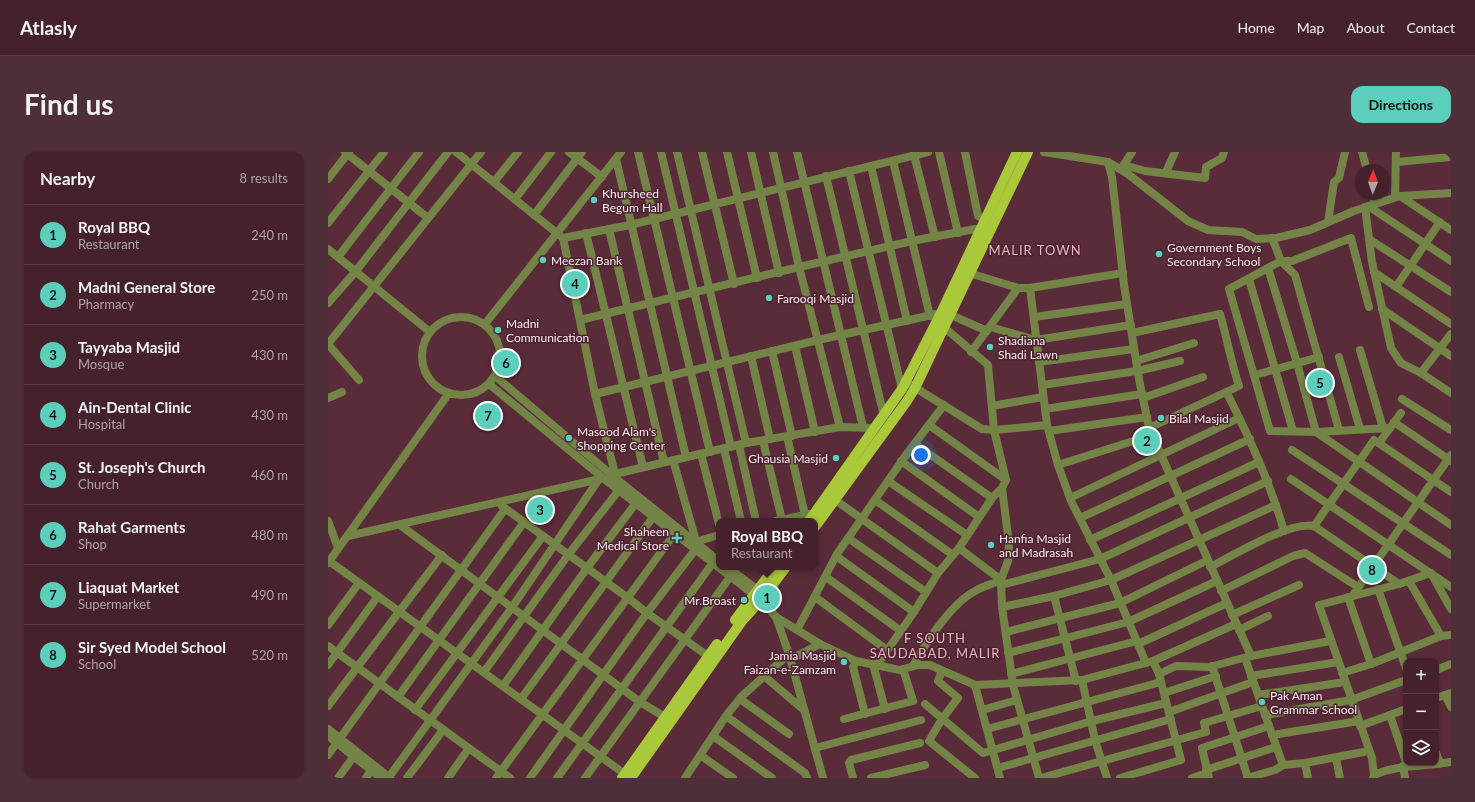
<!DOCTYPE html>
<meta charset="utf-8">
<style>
:root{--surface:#44212c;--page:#4e2e38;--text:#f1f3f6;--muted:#afa3a9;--line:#5c3e48;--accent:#5bcebc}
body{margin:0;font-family:Lato,sans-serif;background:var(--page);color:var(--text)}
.controls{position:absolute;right:12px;bottom:12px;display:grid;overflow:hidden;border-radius:8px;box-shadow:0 1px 3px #0004}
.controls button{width:36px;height:36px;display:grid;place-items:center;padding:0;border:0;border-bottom:1px solid var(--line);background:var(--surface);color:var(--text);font:20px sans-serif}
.compass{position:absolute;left:1027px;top:12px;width:36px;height:36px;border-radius:50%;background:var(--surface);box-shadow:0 1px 3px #0004;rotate:1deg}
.you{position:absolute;left:593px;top:303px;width:14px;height:14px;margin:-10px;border:3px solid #fff;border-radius:50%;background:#1a73e8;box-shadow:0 0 0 6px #1a73e833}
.badge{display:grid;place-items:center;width:26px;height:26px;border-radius:50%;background:var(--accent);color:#111;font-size:13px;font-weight:700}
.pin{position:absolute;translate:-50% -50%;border:2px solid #fff;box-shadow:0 1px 4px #0006}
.popup{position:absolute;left:388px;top:366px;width:102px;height:52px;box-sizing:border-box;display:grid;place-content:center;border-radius:8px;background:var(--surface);filter:drop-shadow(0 1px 3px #0005);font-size:13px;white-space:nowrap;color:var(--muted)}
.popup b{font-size:15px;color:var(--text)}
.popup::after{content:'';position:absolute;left:50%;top:100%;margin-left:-8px;border:8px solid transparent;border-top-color:var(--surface)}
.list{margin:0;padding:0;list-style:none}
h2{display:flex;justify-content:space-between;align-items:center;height:52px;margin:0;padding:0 16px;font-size:17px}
h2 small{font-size:13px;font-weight:400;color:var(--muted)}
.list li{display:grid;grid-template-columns:26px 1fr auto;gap:12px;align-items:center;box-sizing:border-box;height:60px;padding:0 16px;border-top:1px solid var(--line)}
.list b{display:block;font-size:15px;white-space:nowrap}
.list p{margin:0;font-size:13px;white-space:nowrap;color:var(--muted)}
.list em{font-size:13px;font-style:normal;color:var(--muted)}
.icon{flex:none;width:22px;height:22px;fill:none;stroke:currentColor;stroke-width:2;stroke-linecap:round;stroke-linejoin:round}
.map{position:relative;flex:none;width:1123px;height:626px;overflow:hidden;border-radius:12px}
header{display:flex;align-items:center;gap:24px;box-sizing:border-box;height:56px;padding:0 20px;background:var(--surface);border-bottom:1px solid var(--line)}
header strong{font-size:19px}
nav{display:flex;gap:22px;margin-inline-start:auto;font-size:14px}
.intro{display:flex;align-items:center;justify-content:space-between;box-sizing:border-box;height:96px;padding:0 24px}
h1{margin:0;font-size:28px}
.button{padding:10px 18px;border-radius:12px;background:var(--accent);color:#111;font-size:14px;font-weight:700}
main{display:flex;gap:24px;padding:0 24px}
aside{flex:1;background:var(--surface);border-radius:12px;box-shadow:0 1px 3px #0004}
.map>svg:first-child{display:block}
</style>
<header>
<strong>Atlasly</strong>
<nav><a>Home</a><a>Map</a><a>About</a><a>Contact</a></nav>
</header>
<div class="intro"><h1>Find us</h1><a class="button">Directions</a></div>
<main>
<aside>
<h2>Nearby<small>8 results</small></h2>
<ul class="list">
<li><span class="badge">1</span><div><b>Royal BBQ</b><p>Restaurant</p></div><em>240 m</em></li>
<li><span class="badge">2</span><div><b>Madni General Store</b><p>Pharmacy</p></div><em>250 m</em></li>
<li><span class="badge">3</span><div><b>Tayyaba Masjid</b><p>Mosque</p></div><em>430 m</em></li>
<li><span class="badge">4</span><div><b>Ain-Dental Clinic</b><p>Hospital</p></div><em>430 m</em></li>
<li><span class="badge">5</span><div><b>St. Joseph's Church</b><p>Church</p></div><em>460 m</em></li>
<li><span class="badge">6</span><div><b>Rahat Garments</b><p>Shop</p></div><em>480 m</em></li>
<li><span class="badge">7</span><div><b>Liaquat Market</b><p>Supermarket</p></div><em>490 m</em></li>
<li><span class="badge">8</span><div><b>Sir Syed Model School</b><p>School</p></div><em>520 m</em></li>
</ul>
</aside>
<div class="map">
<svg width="1123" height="626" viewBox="0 0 1123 626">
<rect width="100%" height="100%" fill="#5a2c3a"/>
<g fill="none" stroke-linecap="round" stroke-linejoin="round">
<g stroke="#738446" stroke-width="8">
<path d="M17,0L100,66"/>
<path d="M128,0L235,86L302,73L600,0"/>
<path d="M241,0L274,25"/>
<path d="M310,0L382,300"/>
<path d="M333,0L403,295"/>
<path d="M349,0L418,291"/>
<path d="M374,0L406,132"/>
<path d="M399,0L429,126"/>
<path d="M423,0L451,121"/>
<path d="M445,0L471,115L512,275"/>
<path d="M469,0L535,275"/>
<path d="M611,0L630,81"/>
<path d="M637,0L650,64L656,67"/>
<path d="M716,0L780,10L800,22L860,69L880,78L914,80L928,87L948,86L982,78L1026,59L1072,44L1123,41"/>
<path d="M1034,0L1039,18"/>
<path d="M586,3L607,85"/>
<path d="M288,7L358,305"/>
<path d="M565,9L602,164"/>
<path d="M780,10L784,25L796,133L811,227L821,276L923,504"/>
<path d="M1069,10L1123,5"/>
<path d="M796,13L817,19L877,26L878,15L894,6L896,0"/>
<path d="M543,14L579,169"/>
<path d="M793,17L804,0"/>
<path d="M521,19L574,237"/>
<path d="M838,20L847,0"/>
<path d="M498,24L556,264"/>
<path d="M0,27L21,0"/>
<path d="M166,30L190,0"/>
<path d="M1044,42L1047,52"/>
<path d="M1072,44L1123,78"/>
<path d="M1067,45L1068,0"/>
<path d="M187,47L223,0"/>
<path d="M1040,54L1123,109"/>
<path d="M1037,55L1044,110L1063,196L1073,211L1093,221L1123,241"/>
<path d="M206,63L254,0"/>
<path d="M1000,70L1006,30L1011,26L1017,0"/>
<path d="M0,71L56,0"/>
<path d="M281,77L336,310"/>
<path d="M258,81L315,315"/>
<path d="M235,86L267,242L287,322L286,325"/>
<path d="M944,86L953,109L967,123L1011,278"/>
<path d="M1041,87L1123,140"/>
<path d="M0,97L102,180"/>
<path d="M10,105L91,0"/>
<path d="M940,116L969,211L988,280L1123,373"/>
<path d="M1046,120L1123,172"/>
<path d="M641,121L690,136H702L795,121"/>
<path d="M921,127L965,279"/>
<path d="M1068,135L1112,70"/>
<path d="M702,136L719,273L730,313L743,349L783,428L818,511"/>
<path d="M0,151L28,119L120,0"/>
<path d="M1041,155L1023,86L964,109H953L901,137L942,279L988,280L1062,276"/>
<path d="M1054,157L1123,204"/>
<circle cx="133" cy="204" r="39"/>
<path d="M706,165L799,152"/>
<path d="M252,168L471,115L584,89L647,77L652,78"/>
<path d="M157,172L293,0"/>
<path d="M662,175L708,188L803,173"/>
<path d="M617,176L660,213L666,278L678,328L674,336L681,392L680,409L673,428L674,455L685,533L711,626"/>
<path d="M804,181L892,162C899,186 903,210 911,234L821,276"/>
<path d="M467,194L487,280"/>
<path d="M1032,198L1055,276"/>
<path d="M444,199L464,284"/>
<path d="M643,200L690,136"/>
<path d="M423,204L442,287"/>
<path d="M1011,205L1032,277"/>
<path d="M808,209L866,191"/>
<path d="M711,210L806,197"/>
<path d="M1093,221L1123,182"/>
<path d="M927,223L991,205"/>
<path d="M167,224L286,325L391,409"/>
<path d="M31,228L0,192L153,0"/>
<path d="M578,230L654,277L666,278L719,273"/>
<path d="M161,232L275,326L433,448L448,465L461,502L495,626"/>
<path d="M714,233L809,219L852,209"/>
<path d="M899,241C921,285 942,330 956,379"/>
<path d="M267,242L490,188L613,161L623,163L659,179"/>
<path d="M0,246L14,240"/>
<path d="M815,246L875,225"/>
<path d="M1074,247L1123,278"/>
<path d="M664,254L715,245"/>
<path d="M717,257L814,242"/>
<path d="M1066,270L1123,309"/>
<path d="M601,273L678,328"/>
<path d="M721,279L819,265"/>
<path d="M459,284L477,363"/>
<path d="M435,289L454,368"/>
<path d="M1051,291L1073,261"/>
<path d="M587,292L664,346"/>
<path d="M411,293L428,369"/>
<path d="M396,297L413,369"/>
<path d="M964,298L1123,403"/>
<path d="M373,302L391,372"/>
<path d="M345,308L368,389"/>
<path d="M573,309L651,365"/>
<path d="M730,313L824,283"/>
<path d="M287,322L418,291L512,275L547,276"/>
<path d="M963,327L1123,435"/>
<path d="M560,329L639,383"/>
<path d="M503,345L610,421"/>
<path d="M742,346L911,266"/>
<path d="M547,348L625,403"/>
<path d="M174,354L300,446L319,461L380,504"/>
<path d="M752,366L922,287"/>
<path d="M0,369L10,396"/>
<path d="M448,369L482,362"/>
<path d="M72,373L312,550L342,568"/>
<path d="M986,374L1046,288L1123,340"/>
<path d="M20,384L272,327"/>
<path d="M520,386L598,440"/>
<path d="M762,388L931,310"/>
<path d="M367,390L391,383"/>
<path d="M508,404L586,460"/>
<path d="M1,409L301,625"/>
<path d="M0,411L121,241"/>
<path d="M399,415L434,441"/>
<path d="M882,415C906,403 962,369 986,374L1071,432"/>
<path d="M498,425L573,479"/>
<path d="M1081,429L1113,484"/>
<path d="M673,433L772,407L940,329"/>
<path d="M1050,437L1078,516"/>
<path d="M893,439L965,404L977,401L1030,435"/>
<path d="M1025,443L1123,303"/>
<path d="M726,444L748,529"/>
<path d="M487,445L559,498"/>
<path d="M1020,445L1043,512"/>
<path d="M674,455L726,444L783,428L948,353"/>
<path d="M904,463L971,433"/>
<path d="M448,465L492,492L528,509L572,518L590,513H602L647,533L754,528L825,509"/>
<path d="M0,473L31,431"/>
<path d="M469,478L509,402L578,303L616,253"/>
<path d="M911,478L940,464"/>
<path d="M678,480L792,451L880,408"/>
<path d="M810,492L899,451"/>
<path d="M0,494L182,626"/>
<path d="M680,501L800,470L889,429"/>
<path d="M917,506L955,613"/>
<path d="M463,507L492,492"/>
<path d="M528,509L525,515L537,562"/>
<path d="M545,512L557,557"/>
<path d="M0,513L50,444"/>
<path d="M549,513L586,460L610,421L631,396L664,346L674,336"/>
<path d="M585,514C598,490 623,452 647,439C655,434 665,432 673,428L631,396"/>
<path d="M884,514L920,626"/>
<path d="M1108,518L1123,512"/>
<path d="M614,519L610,529L630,546L614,567L601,589L647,626"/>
<path d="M156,520L240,403L291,338"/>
<path d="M1014,521L1043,512L1113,484L1123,483"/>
<path d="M683,522L809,489"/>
<path d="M831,522L848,514L881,515L923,504L1002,489"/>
<path d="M436,524L476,558"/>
<path d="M923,524L1010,510"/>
<path d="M754,528L767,588L779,626"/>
<path d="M647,533L672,626"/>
<path d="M175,534L259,416L308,351"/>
<path d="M836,541L888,524"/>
<path d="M930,543L1017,530"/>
<path d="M1117,543L1123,555"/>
<path d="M70,545L196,370"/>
<path d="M1108,546L1123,541"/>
<path d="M193,547L325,365"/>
<path d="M412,547L461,582"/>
<path d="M597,552L655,601L764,569L838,551"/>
<path d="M0,554L114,403"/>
<path d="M87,558L215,384"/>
<path d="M654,558L689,548"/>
<path d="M841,560L925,530"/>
<path d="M937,563L1023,548L1078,528"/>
<path d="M1062,563L1078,610"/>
<path d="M398,564L477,621L479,626"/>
<path d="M516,567L585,549L575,517"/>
<path d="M1032,574L1078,557"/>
<path d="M0,577L62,626"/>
<path d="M659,577L833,530"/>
<path d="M944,583L1031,569"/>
<path d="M0,584L53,626"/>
<path d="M385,584L444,626"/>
<path d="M487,596L593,568"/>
<path d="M1108,601L1112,611"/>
<path d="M0,603L177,357"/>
<path d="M372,603L405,626"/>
<path d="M1008,606L1012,626"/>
<path d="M977,611L980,626"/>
<path d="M1075,614L1077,626"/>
<path d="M670,616L843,567"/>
<path d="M878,618L948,595"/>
<path d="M1046,623L1044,606L991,453L1071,432L1103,421L1123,457"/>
<path d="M61,625L185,454L271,327"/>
<path d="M10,626L26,604"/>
<path d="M38,626L43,618"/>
<path d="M79,626L115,578"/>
<path d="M120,626L141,596"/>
<path d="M168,626L347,381"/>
<path d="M202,626L319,461L367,398"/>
<path d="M229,626L384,412"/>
<path d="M257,626L402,425"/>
<path d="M357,626L398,564L413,545L461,502"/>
<path d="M525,626L521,611L523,608L592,591"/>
<path d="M543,626L597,613"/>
<path d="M713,626L878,580L876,571L934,554"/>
<path d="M792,626L853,608L831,522L825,509L908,472"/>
<path d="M864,626L879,621"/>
<path d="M881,626L874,596L941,574"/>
<path d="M919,626L947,618L955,613L977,611L1041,599"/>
<path d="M1045,626L1046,623C1071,612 1097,615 1123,610"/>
</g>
<g stroke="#a9c93b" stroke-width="10">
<path d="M481,369L574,237L613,161L689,0"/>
<path d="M487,375L579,249L587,236L700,0"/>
<path d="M407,468L447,415"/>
<path d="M294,626L389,492"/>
<path d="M303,626L414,469L433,448L458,415"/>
</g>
</g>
<g fill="#5bcebc" stroke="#4e2230" stroke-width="1.5">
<circle cx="266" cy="48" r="4"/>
<circle cx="831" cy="102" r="4"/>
<circle cx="215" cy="108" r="4"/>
<circle cx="441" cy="146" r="4"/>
<circle cx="170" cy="178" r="4"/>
<circle cx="662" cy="195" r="4"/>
<circle cx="833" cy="266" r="4"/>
<circle cx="241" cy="286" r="4"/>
<circle cx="508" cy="306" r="4"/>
<path d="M347 380h4v4h4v4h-4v4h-4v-4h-4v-4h4z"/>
<circle cx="663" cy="393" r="4"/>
<circle cx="416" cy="448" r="4"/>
<circle cx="516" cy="510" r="4"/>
<circle cx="934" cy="550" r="4"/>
</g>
<g text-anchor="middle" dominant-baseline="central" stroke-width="3" stroke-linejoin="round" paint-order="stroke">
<g font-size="12" fill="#fbeff1" stroke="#4e2230" text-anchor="start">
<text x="274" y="41">Khursheed<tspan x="274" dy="14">Begum Hall</tspan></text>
<text x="839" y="95">Government Boys<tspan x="839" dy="14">Secondary School</tspan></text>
<text x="223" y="108">Meezan Bank</text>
<text x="449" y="146">Farooqi Masjid</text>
<text x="178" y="171">Madni<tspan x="178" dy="14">Communication</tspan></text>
<text x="670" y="188">Shadiana<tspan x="670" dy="14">Shadi Lawn</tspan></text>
<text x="841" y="266">Bilal Masjid</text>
<text x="249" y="279">Masood Alam's<tspan x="249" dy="14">Shopping Center</tspan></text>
<text x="500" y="306" text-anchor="end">Ghausia Masjid</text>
<text x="341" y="379" text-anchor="end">Shaheen<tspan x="341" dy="14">Medical Store</tspan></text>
<text x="671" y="386">Hanfia Masjid<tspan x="671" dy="14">and Madrasah</tspan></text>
<text x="408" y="448" text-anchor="end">Mr.Broast</text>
<text x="508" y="503" text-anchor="end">Jamia Masjid<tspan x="508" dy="14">Faizan-e-Zamzam</tspan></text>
<text x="942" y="543">Pak Aman<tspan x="942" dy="14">Grammar School</tspan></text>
</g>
<g font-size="13" letter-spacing="1" fill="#eeb5c3" stroke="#4e2230">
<text x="707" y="98">MALIR TOWN</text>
<text x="607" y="486">F SOUTH<tspan x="607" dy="15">SAUDABAD, MALIR</tspan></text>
</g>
</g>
</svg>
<div class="controls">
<button>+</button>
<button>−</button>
<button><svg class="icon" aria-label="layers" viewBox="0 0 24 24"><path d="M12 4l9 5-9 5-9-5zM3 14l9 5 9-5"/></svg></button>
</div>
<svg class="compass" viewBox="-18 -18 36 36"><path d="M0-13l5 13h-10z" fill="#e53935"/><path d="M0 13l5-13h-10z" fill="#afa3a9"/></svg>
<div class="you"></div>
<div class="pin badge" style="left:439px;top:446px">1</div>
<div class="popup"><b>Royal BBQ</b>Restaurant</div>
<div class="pin badge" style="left:819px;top:289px">2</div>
<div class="pin badge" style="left:212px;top:358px">3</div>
<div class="pin badge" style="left:247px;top:132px">4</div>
<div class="pin badge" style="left:992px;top:231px">5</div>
<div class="pin badge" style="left:178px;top:211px">6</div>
<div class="pin badge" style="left:160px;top:264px">7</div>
<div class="pin badge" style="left:1044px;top:418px">8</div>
</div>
</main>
